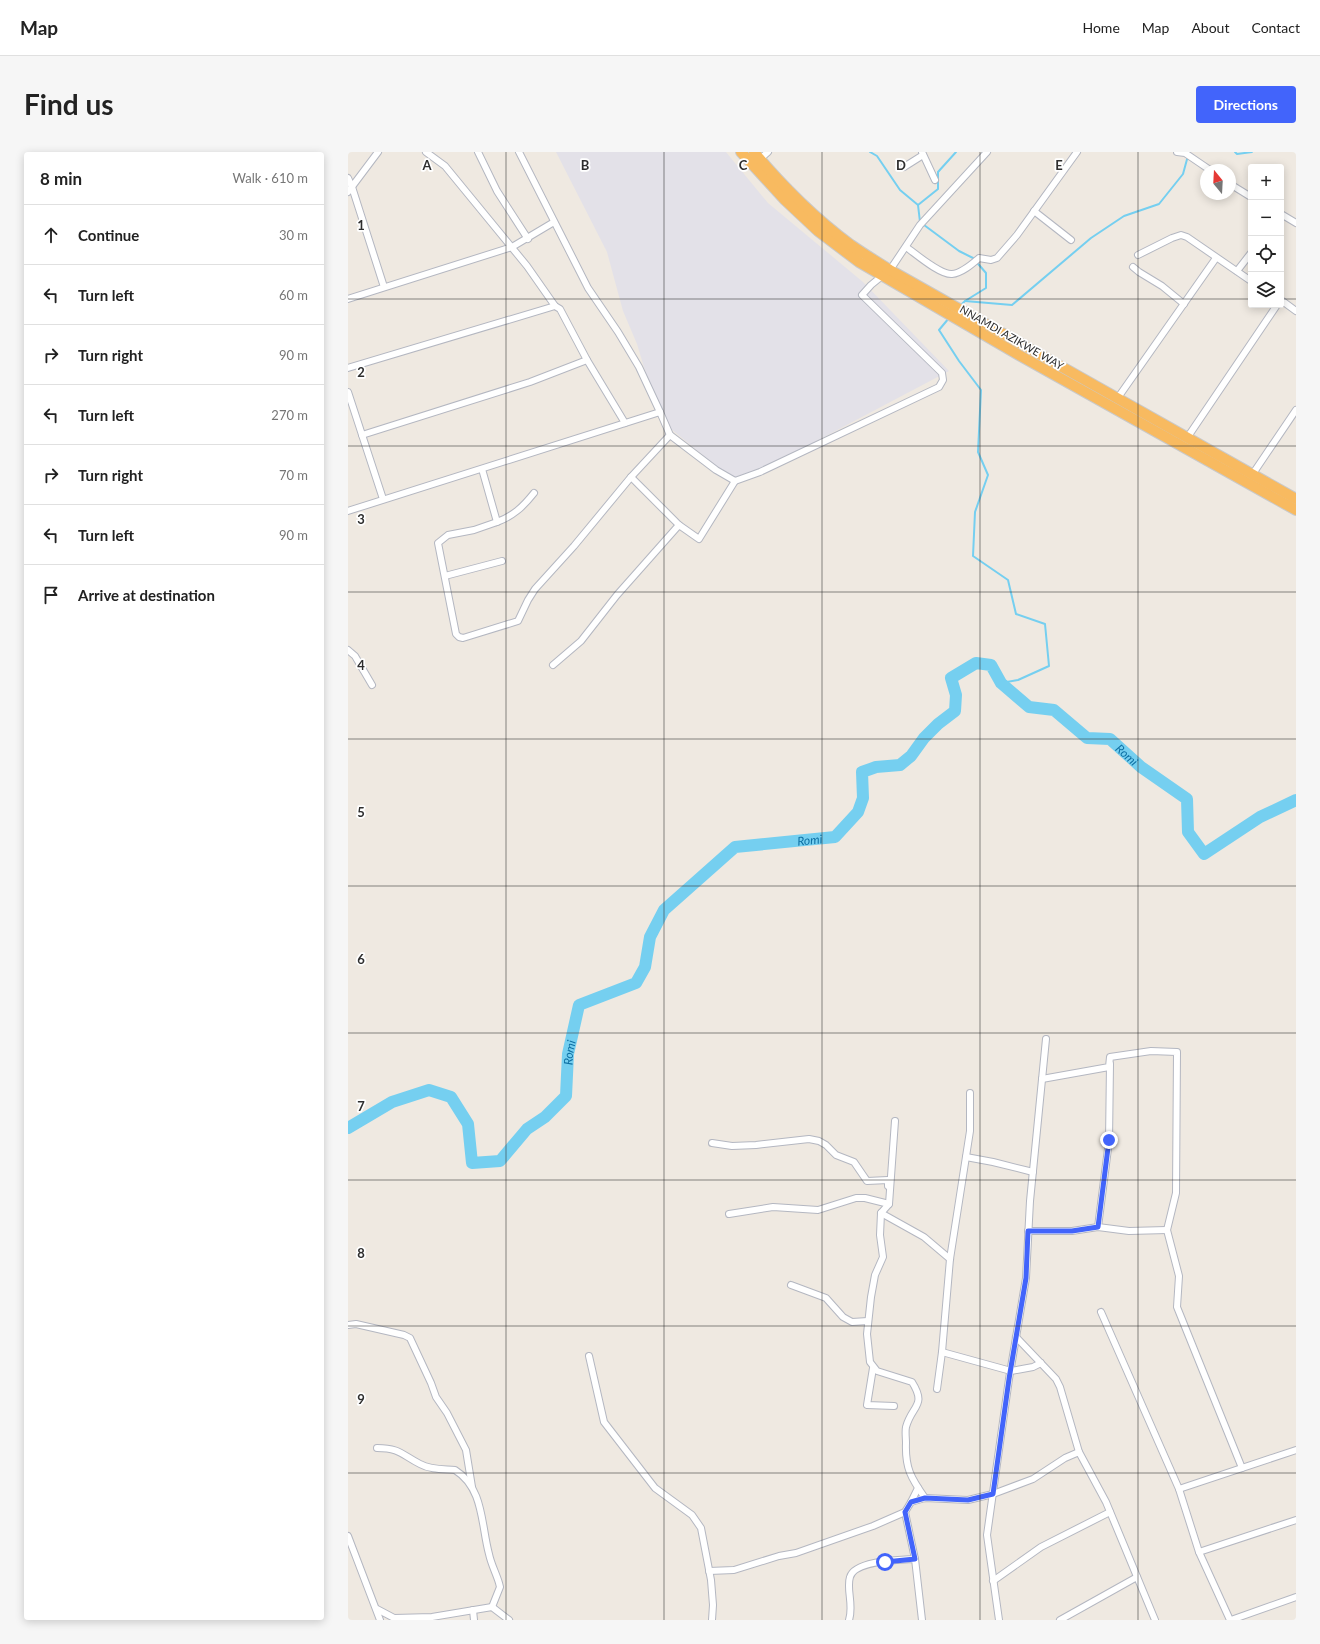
<!DOCTYPE html>
<meta charset="utf-8">
<style>
:root{--surface:#fff;--page:#f6f6f6;--text:#222;--muted:#767676;--line:#e0e0e0;--accent:#4264fb}
body{margin:0;font-family:Lato,sans-serif;background:var(--page);color:var(--text)}
.controls{position:absolute;right:12px;top:12px;display:grid;overflow:hidden;border-radius:4px;box-shadow:0 2px 10px #0003}
.controls button{width:36px;height:36px;display:grid;place-items:center;padding:0;border:0;border-bottom:1px solid var(--line);background:var(--surface);color:var(--text);font:20px sans-serif}
.compass{position:absolute;left:852px;top:12px;width:36px;height:36px;border-radius:50%;background:var(--surface);box-shadow:0 2px 10px #0003;rotate:342deg}
.stop{position:absolute;width:12px;height:12px;margin:-9px;border:3px solid #4264fb;border-radius:50%;background:#fff}
.stop.end{background:#4264fb;border-color:#fff;box-shadow:0 1px 4px #0008}
.list{margin:0;padding:0;list-style:none}
h2{display:flex;justify-content:space-between;align-items:center;height:52px;margin:0;padding:0 16px;font-size:17px}
h2 small{font-size:13px;font-weight:400;color:var(--muted)}
.list li{display:grid;grid-template-columns:26px 1fr auto;gap:12px;align-items:center;box-sizing:border-box;height:60px;padding:0 16px;border-top:1px solid var(--line)}
.list b{display:block;font-size:15px;white-space:nowrap}
.list em{font-size:13px;font-style:normal;color:var(--muted)}
.icon{flex:none;width:22px;height:22px;fill:none;stroke:currentColor;stroke-width:2;stroke-linecap:round;stroke-linejoin:round}
.map{position:relative;flex:none;width:948px;height:1468px;overflow:hidden;border-radius:4px}
header{display:flex;align-items:center;gap:24px;box-sizing:border-box;height:56px;padding:0 20px;background:var(--surface);border-bottom:1px solid var(--line)}
header strong{font-size:19px}
nav{display:flex;gap:22px;margin-inline-start:auto;font-size:14px}
.intro{display:flex;align-items:center;justify-content:space-between;box-sizing:border-box;height:96px;padding:0 24px}
h1{margin:0;font-size:28px}
.button{padding:10px 18px;border-radius:4px;background:var(--accent);color:#fff;font-size:14px;font-weight:700}
main{display:flex;gap:24px;padding:0 24px}
aside{flex:1;background:var(--surface);border-radius:4px;box-shadow:0 2px 10px #0003}
.map>svg:first-child{display:block}
</style>
<header>
<strong>Map</strong>
<nav><a>Home</a><a>Map</a><a>About</a><a>Contact</a></nav>
</header>
<div class="intro"><h1>Find us</h1><a class="button">Directions</a></div>
<main>
<aside>
<h2>8 min<small>Walk · 610 m</small></h2>
<ul class="list">
<li><svg class="icon" aria-label="ahead" viewBox="0 0 24 24"><path d="M12 20V5M6 11l6-6 6 6"/></svg><div><b>Continue</b></div><em>30 m</em></li>
<li><svg class="icon" aria-label="left" viewBox="0 0 24 24"><path d="M17 20v-9H6M10 6l-5 5 5 5"/></svg><div><b>Turn left</b></div><em>60 m</em></li>
<li><svg class="icon" aria-label="right" viewBox="0 0 24 24"><path d="M7 20v-9h11M14 6l5 5-5 5"/></svg><div><b>Turn right</b></div><em>90 m</em></li>
<li><svg class="icon" aria-label="left" viewBox="0 0 24 24"><path d="M17 20v-9H6M10 6l-5 5 5 5"/></svg><div><b>Turn left</b></div><em>270 m</em></li>
<li><svg class="icon" aria-label="right" viewBox="0 0 24 24"><path d="M7 20v-9h11M14 6l5 5-5 5"/></svg><div><b>Turn right</b></div><em>70 m</em></li>
<li><svg class="icon" aria-label="left" viewBox="0 0 24 24"><path d="M17 20v-9H6M10 6l-5 5 5 5"/></svg><div><b>Turn left</b></div><em>90 m</em></li>
<li><svg class="icon" aria-label="arrive" viewBox="0 0 24 24"><path d="M6 21V4h12l-3 4 3 4H6"/></svg><div><b>Arrive at destination</b></div></li>
</ul>
</aside>
<div class="map">
<svg width="948" height="1468" viewBox="0 0 948 1468">
<rect width="100%" height="100%" fill="#efe9e1"/>
<path fill="#e3e1e8" d="M208,0H378L420,51L515,130L601,219L389,331L312,268L289,192L275,159L259,100Z"/>
<g fill="none" stroke-linecap="round" stroke-linejoin="round">
<g stroke="#75cff0" stroke-width="2">
<path d="M522,0L529,4L552,38L570,53"/>
<path d="M608,0L590,20V37L570,53L572,70L611,99L625,106L638,121V136L617,149L612,154"/>
<path d="M887,0L889,2L904,0"/>
<path d="M617,149L664,153L743,86L776,64L811,52L835,22L841,0"/>
<path d="M601,166L591,178L611,209L633,238L630,300L640,323L627,360L625,404L660,428L668,462L697,472L701,514L670,528L653,531"/>
</g>
<path stroke="#75cff0" stroke-width="12" id="s1" d="M0,976L44,950L81,938L103,945L120,972L124,1011L152,1009L179,977L197,965L218,944L220,902L231,853L288,831L297,815L302,785L316,758L387,695L487,685L510,660L515,646L514,620L528,615L552,613L563,604L576,586L590,572L607,559L608,543L603,526L628,511L643,513L653,531L681,555L706,558L739,586L762,587L793,615L839,647L840,680L856,702L912,665L948,648"/>
<g stroke="#b4b7c1" stroke-width="8">
<g id="minor">
<path d="M78,0L97,14L179,114L207,154L212,157L239,208L277,271"/>
<path d="M130,0L149,39L180,87"/>
<path d="M171,0L240,136L270,180L291,215L312,260"/>
<path d="M574,0L587,28"/>
<path d="M829,0L837,1L862,18"/>
<path d="M412,7L420,0"/>
<path d="M556,15L575,3"/>
<path d="M0,26L4,35L36,135"/>
<path d="M882,32L903,45"/>
<path d="M0,40L30,0"/>
<path d="M686,59L723,88"/>
<path d="M933,62L948,71"/>
<path d="M558,95C568,102 592,123 604,122C614,121 624,112 631,106L643,108L649,106L669,83L729,0"/>
<path d="M790,103L824,86L833,83L839,85L903,129"/>
<path d="M785,115L791,120L814,134L836,152"/>
<path d="M542,118L572,73L639,0"/>
<path d="M889,119L903,101"/>
<path d="M0,147L164,95L206,70"/>
<path d="M933,148L948,159"/>
<path d="M0,216L207,154"/>
<path d="M0,240L35,347"/>
<path d="M769,247L868,106"/>
<path d="M14,283L182,230L239,208"/>
<path d="M839,286L929,153"/>
<path d="M134,317L149,370L126,378L100,383L90,391L108,482L111,485L115,486L170,469L180,448L187,437L226,394L283,325L322,283"/>
<path d="M904,323L948,258"/>
<path d="M283,325L331,373"/>
<path d="M0,359L312,260L322,283L368,318L387,329L412,320L591,235L595,228L594,221L514,143L523,133L534,124"/>
<path d="M149,370C165,364 175,355 186,341"/>
<path d="M97,424L154,409"/>
<path d="M0,498L7,504L24,533"/>
<path d="M205,513L233,489L269,443L331,373L351,387L387,329"/>
<path d="M694,927L761,915L762,905L803,899L829,900L828,1041L819,1078L831,1124L829,1155L894,1316"/>
<path d="M547,969L541,1052L533,1061L532,1083L535,1105L527,1123L523,1145L519,1182L522,1210L529,1219L564,1230C579,1254 564,1253 558,1275C557,1280 558,1286 558,1291C557,1316 563,1326 577,1346"/>
<path d="M364,991L384,994L408,993L461,987L471,989L478,993L488,1003L506,1010L519,1029L540,1028V1034"/>
<path d="M618,1005L645,1010L685,1020"/>
<path d="M533,1061L576,1085L602,1107"/>
<path d="M381,1062L425,1055L470,1058L508,1046H517L541,1052"/>
<path d="M750,1075L761,989L762,912"/>
<path d="M680,1079H724L750,1075L781,1079L819,1078"/>
<path d="M443,1133L478,1146L495,1165L504,1170L520,1169"/>
<path d="M753,1160L831,1337L851,1400L882,1468"/>
<path d="M0,1173L8,1172L56,1183L62,1186L83,1231L88,1245L99,1261L118,1298L124,1335"/>
<path d="M668,1185L708,1227L712,1235L731,1300"/>
<path d="M594,1200L663,1219L685,1215L693,1211"/>
<path d="M241,1204L256,1270L307,1336L344,1363L353,1376L363,1428L365,1453L364,1468"/>
<path d="M525,1216L519,1253L546,1254"/>
<path d="M589,1237L594,1200L602,1107L622,979V941"/>
<path d="M29,1296C52,1296 54,1303 72,1312C83,1318 95,1317 107,1318C136,1336 133,1373 141,1402C143,1412 148,1421 151,1431L152,1435L144,1455"/>
<path d="M831,1337L948,1298"/>
<path d="M563,1350L570,1336"/>
<path d="M0,1384L32,1468"/>
<path d="M851,1400L948,1368"/>
<path d="M361,1419L386,1418L431,1404L448,1401L525,1374L557,1360"/>
<path d="M645,1429L693,1395L762,1360"/>
<path d="M29,1457L46,1466L84,1465L144,1455L161,1468"/>
<path d="M125,1458L126,1468"/>
<path d="M501,1468C506,1453 498,1437 502,1425C507,1408 553,1408 567,1407"/>
<path d="M574,1468L567,1407L557,1360L563,1350L577,1346L620,1348L645,1342L685,1327L717,1306L731,1300L758,1350L807,1468"/>
<path d="M651,1468L639,1383L661,1227L678,1126L682,1049L698,887"/>
<path d="M712,1468L789,1425"/>
<path d="M883,1468L948,1445"/>
</g>
</g>
<g stroke="#c9c9c9" stroke-width="12">
<g id="trunk">
<path d="M393,0L437,48L470,79L511,110L671,203L948,358"/>
<path d="M406,0C433,33 469,68 503,93C516,102 529,110 542,118L948,347"/>
</g>
</g>
<use href="#minor" stroke="#fff" stroke-width="6"/>
<use href="#trunk" stroke="#f8ba60" stroke-width="10"/>
</g>
<g fill="none" stroke-linecap="round" stroke-linejoin="round">
<path stroke="#4264fb" stroke-width="5" d="M537,1410L567,1407L557,1360L563,1350L577,1346L620,1348L645,1342L661,1227L678,1126L680,1079H724L750,1075L761,988"/>
</g>
<path fill="none" stroke="#2e2e2e" stroke-width="1" stroke-opacity="0.55" d="M158,0V1468M316,0V1468M474,0V1468M632,0V1468M790,0V1468M0,147H903M933,147H948M0,294H948M0,440H948M0,587H948M0,734H948M0,881H948M0,1028H948M0,1174H948M0,1321H948"/>
<g text-anchor="middle" dominant-baseline="central" stroke-width="3.5" stroke-linejoin="round" paint-order="stroke">
<g font-size="11" fill="#2e2e2e" stroke="#fff">
<text transform="translate(664 185) rotate(30)">NNAMDI AZIKWE WAY</text>
</g>
<g font-size="12" font-style="italic" fill="#0d6fa3" stroke="#fff">
<text stroke="none"><textPath href="#s1" startOffset="1175">Romi</textPath></text>
<text stroke="none"><textPath href="#s1" startOffset="708">Romi</textPath></text>
<text stroke="none"><textPath href="#s1" startOffset="349">Romi</textPath></text>
</g>
</g>
<g font-size="13" text-anchor="middle" font-weight="bold" fill="#2e2e2e" stroke="#fff" stroke-width="3.5" stroke-linejoin="round" paint-order="stroke">
<text x="79" y="18">A</text>
<text x="237" y="18">B</text>
<text x="395" y="18">C</text>
<text x="553" y="18">D</text>
<text x="711" y="18">E</text>
<text x="13" y="78">1</text>
<text x="13" y="225">2</text>
<text x="13" y="372">3</text>
<text x="13" y="518">4</text>
<text x="13" y="665">5</text>
<text x="13" y="812">6</text>
<text x="13" y="959">7</text>
<text x="13" y="1106">8</text>
<text x="13" y="1252">9</text>
</g>
</svg>
<div class="controls">
<button>+</button>
<button>−</button>
<button><svg class="icon" aria-label="locate" viewBox="0 0 24 24"><circle cx="12" cy="12" r="6"/><path d="M12 2v4M12 18v4M2 12h4M18 12h4"/></svg></button>
<button><svg class="icon" aria-label="layers" viewBox="0 0 24 24"><path d="M12 4l9 5-9 5-9-5zM3 14l9 5 9-5"/></svg></button>
</div>
<svg class="compass" viewBox="-18 -18 36 36"><path d="M0-13l5 13h-10z" fill="#e53935"/><path d="M0 13l5-13h-10z" fill="#767676"/></svg>
<div class="stop" style="left:537px;top:1410px"></div>
<div class="stop end" style="left:761px;top:988px"></div>
</div>
</main>
